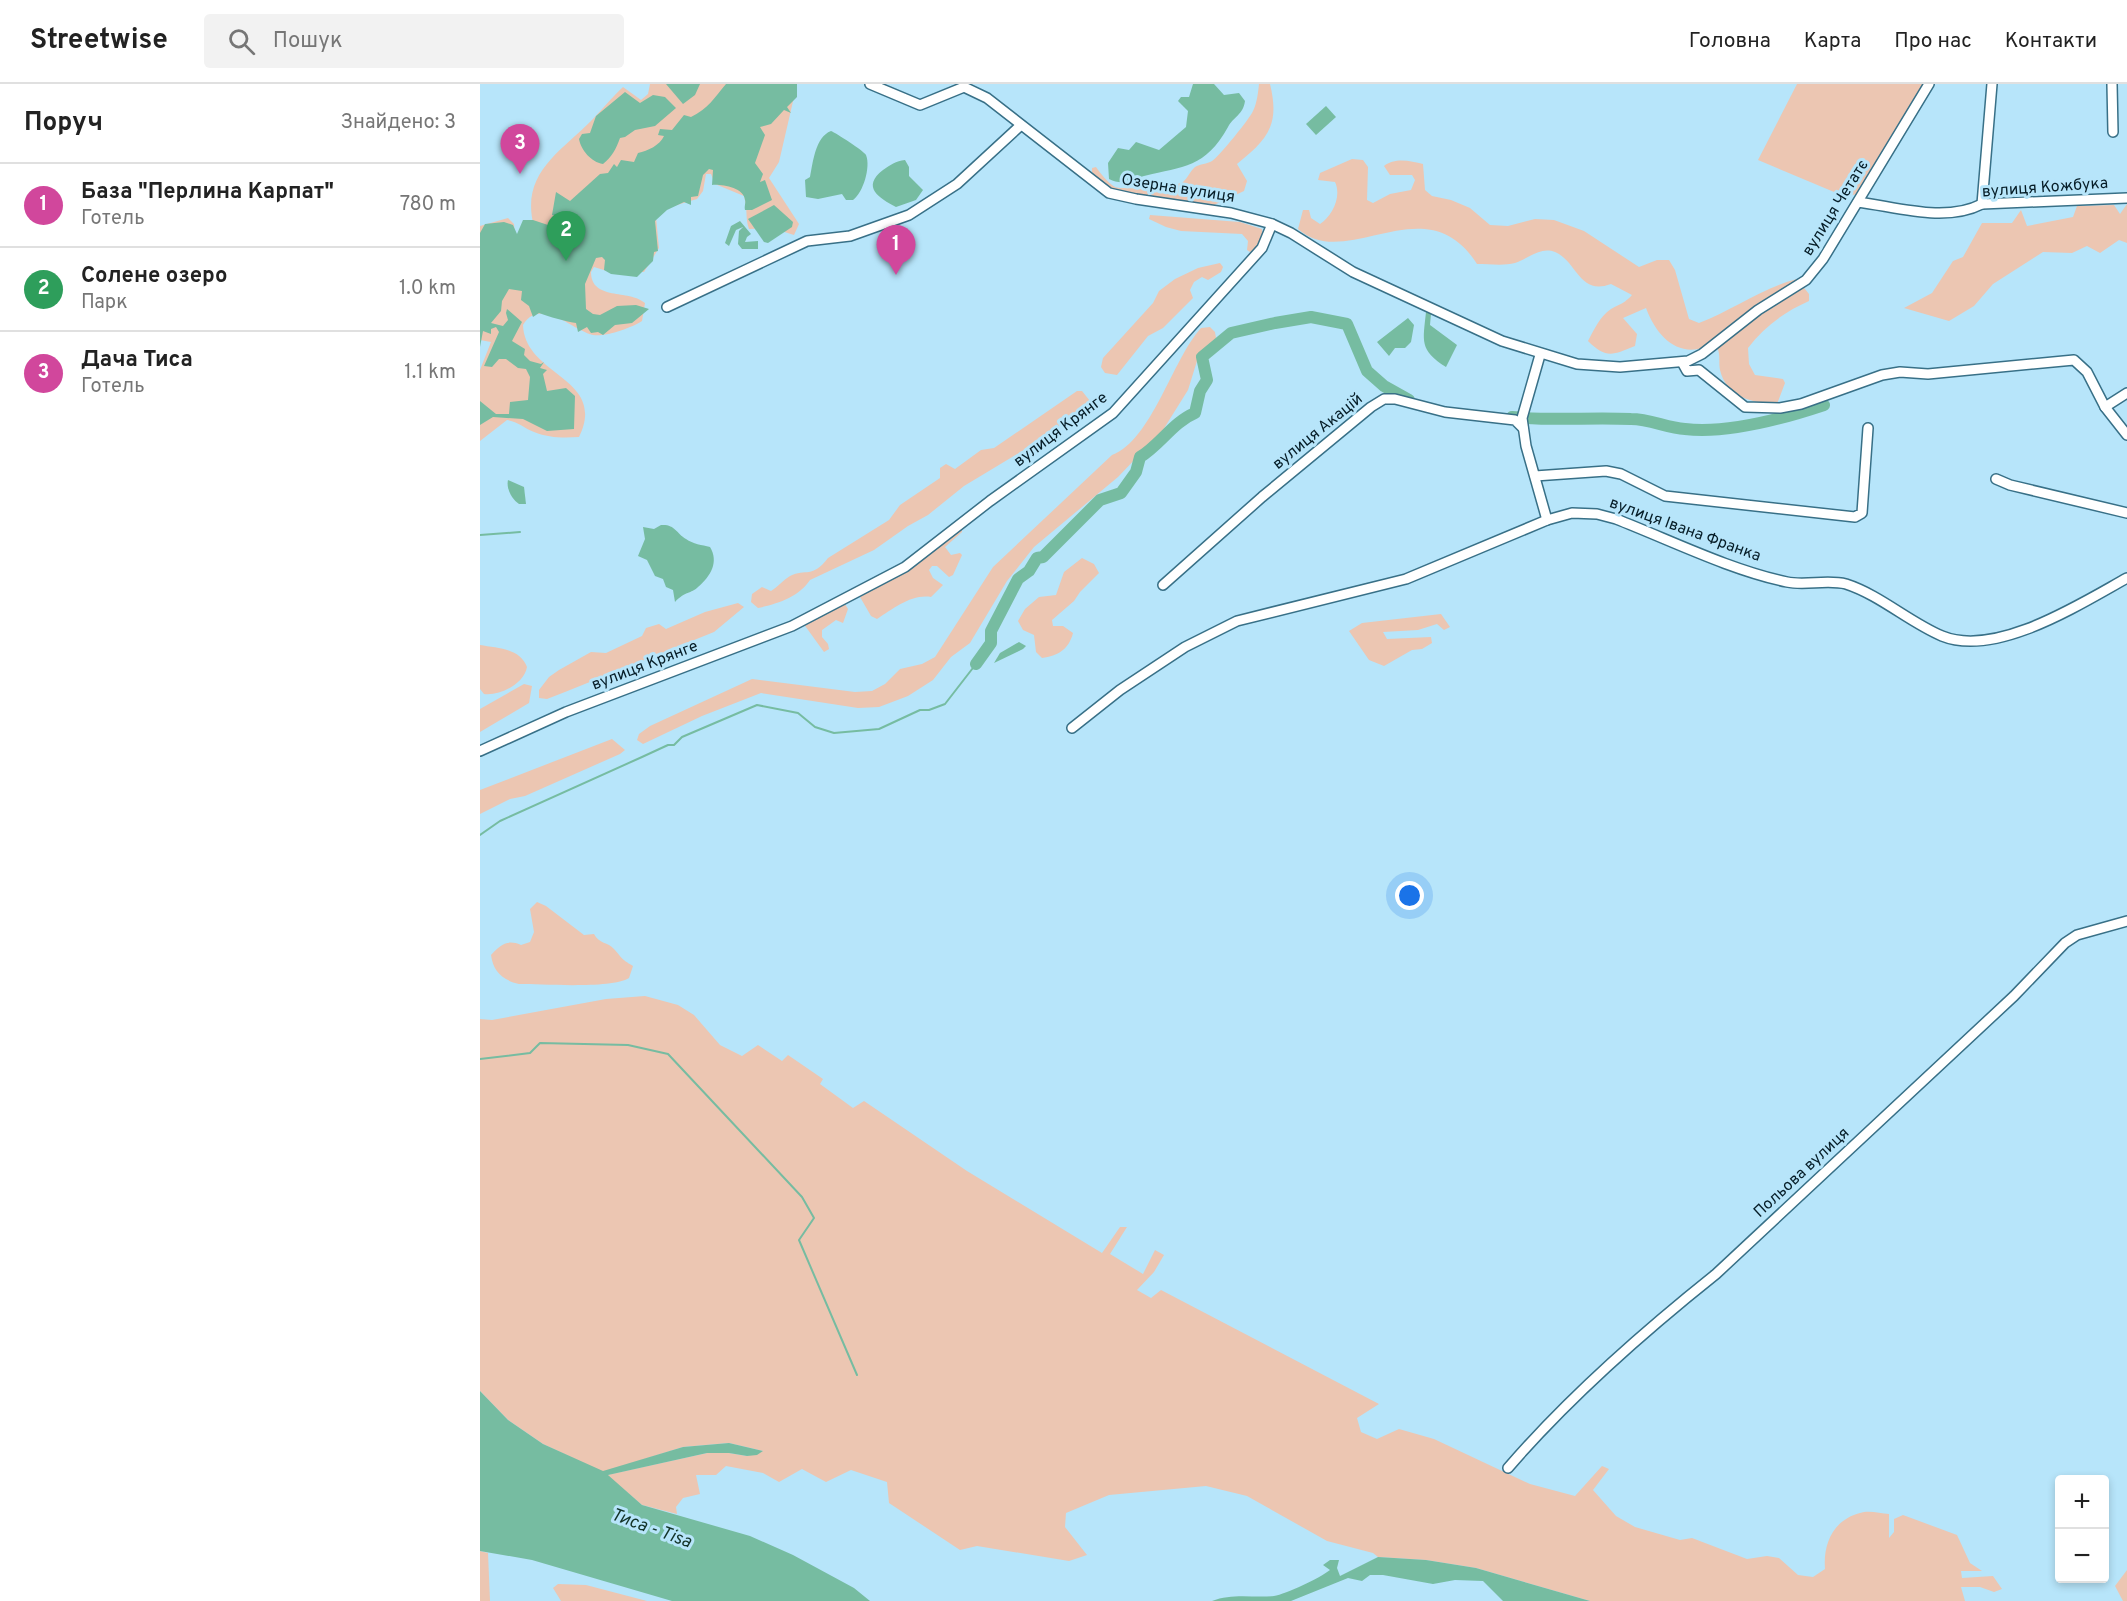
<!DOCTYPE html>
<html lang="uk">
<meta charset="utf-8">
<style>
:root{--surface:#fff;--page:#f2f2f2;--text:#222;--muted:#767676;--line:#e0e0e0;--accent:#ba581b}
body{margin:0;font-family:Overpass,sans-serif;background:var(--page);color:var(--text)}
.controls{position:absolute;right:18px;bottom:18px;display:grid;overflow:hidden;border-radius:6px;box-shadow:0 3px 9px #0003}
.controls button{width:54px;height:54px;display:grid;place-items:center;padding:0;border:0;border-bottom:2px solid var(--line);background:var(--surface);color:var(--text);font:30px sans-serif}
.you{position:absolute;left:930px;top:812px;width:21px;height:21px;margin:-15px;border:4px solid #fff;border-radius:50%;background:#1a73e8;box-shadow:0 0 0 9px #1a73e833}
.badge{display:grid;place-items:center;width:39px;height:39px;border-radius:50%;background:var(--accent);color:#fff;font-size:20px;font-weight:700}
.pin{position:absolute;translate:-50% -50px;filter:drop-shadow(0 2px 3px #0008)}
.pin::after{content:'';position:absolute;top:32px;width:21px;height:18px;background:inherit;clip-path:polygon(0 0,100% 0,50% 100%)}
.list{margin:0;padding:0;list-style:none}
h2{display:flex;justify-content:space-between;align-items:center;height:78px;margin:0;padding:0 24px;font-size:26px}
h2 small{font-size:20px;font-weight:400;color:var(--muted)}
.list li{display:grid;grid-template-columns:39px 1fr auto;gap:18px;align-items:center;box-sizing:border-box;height:84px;padding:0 24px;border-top:2px solid var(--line)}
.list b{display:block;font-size:22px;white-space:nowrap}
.list p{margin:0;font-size:20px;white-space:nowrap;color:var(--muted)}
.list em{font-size:20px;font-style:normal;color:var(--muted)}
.icon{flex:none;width:33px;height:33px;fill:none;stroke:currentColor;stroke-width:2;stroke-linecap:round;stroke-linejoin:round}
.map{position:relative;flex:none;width:1647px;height:1517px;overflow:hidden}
header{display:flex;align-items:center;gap:36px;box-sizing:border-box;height:84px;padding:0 30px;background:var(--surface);border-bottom:2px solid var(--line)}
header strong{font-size:28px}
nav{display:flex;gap:33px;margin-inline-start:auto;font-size:21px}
.search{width:420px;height:54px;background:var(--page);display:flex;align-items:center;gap:15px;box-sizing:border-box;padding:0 21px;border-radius:6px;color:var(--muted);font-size:22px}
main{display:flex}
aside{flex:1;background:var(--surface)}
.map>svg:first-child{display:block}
</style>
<header>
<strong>Streetwise</strong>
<div class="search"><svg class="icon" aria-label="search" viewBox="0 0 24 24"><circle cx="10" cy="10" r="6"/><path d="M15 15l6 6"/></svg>Пошук</div>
<nav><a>Головна</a><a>Карта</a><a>Про нас</a><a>Контакти</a></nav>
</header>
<main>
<aside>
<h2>Поруч<small>Знайдено: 3</small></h2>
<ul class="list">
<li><span class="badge" style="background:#d1479c">1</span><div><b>База &quot;Перлина Карпат&quot;</b><p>Готель</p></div><em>780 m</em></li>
<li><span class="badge" style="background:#2e9e5b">2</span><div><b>Солене озеро</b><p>Парк</p></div><em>1.0 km</em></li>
<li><span class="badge" style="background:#d1479c">3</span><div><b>Дача Тиса</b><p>Готель</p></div><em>1.1 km</em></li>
</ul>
</aside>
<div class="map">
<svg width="1647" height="1517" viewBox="0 0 1647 1517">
<rect width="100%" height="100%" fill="#b7e5fa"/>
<g fill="#ecc6b2">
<path d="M170,0H317L299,78L289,94L319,140L314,151L292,144L269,145C265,134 268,125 264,112L235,100L231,90H226L223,107L217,115L187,124L176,133L179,164L164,188L127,187L114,183L111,188C111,217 149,205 165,219L162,237C151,244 126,253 113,251C93,247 61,212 43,241C45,293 128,293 99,353C83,354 69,354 54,348C44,344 39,338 27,336L0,357V286L11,258L0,256V142L28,134L34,140L35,153L54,143C40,90 79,69 111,37C122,26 131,14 143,3L161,16L168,10Z"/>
<path d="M779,0H790C800,41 788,55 757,80L767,97L764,107L734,121L675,116L629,105L612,88V84L616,83C621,90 627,98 635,103C641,106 696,103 703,98C708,94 710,87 715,83C720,80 727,80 732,77C738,74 771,33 773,27C777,19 778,9 779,0Z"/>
<path d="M1317,0H1449L1383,108L1366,113L1278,76Z"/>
<path d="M872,75L883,76L888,83L887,116L893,119L910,110L931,106L935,96L932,91H910L904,82C915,73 931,77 943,80L945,106L952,112L971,116L990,124L1010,141L1028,142L1055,135L1074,136L1104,147L1159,183L1177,176H1189L1195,186L1209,235L1219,239C1253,226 1282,204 1317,195L1329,210V217C1304,228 1284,243 1268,264L1269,280L1275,291L1303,295L1305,299L1297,320C1275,320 1246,313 1240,286C1238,276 1242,268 1234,259C1202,277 1178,256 1166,224L1143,234L1157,250L1155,262C1133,271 1126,275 1108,257C1114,246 1120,232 1131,225C1140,220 1145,219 1152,211L1131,200C1099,212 1097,177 1075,168C1060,162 1048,175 1035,179C1024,182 1009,180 997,180C946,99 867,189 818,145L823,126H829L831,134L840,140C852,132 862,113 855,98L838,96L840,89Z"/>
<path d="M1647,120V159L1639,156L1620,169L1607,162L1592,169L1563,168L1513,200L1494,222L1469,237L1424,224L1452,209L1473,177L1483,173L1502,139H1532L1541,126L1547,142L1593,133L1597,122L1634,121L1640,130Z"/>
<path d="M670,131L760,138L782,145C784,156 781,165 770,168L767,166L768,157L762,150L701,147L686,143L669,135Z"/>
<path d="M740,179L743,183L741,188L728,196L722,193L714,198L710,206L713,214L683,244L668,252L637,291L625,289L621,283L623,274L673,219L679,207L695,195L718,184Z"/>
<path d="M730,243L735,248L736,254L717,277L708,306L683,346L638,393L554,463L527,497L490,559L471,573L453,596L428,612L399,623L378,624L281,609L222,632L163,660L157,656L159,650L170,642L272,595L375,608L392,607L405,600L420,585L442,580L455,573L513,483L632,371C672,356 692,276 721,244Z"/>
<path d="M597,307H602L610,317L564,354L484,402L448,431L428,442L394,466L330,496C319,513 297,520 278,524L271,518L272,510L282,503L291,507C298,503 303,496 310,492C326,484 332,495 348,474L409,436L420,421L460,394V384L466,380L475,385L501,366L514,364Z"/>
<path d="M482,443V448L465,463L471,471L480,469L482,471L473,491L469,493L457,482H452L449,486L453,494L463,501L451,513C431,510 413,525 397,535L391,532L380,513Z"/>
<path d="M602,474L614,480L619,489L600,508L594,517L572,536L573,542H583L593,549C589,565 578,572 562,574L556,568L554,551L543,546L538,537L545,525L559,513L576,511L584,488Z"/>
<path d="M258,519L264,523L234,548L85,608L67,615L59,614V606L69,593L79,586L111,568L126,569L162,552L166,544L179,540L186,545L225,528Z"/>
<path d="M365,520L368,525L363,539L356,536L342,546V553L348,560L349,565L344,568L323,539Z"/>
<path d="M961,530L970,543L964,546L957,540L938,546L903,548L907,555L951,553L952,559L942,565L932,566L904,582L889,576L869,547L882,539Z"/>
<path d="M0,561C17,564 40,564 47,583C44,600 20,612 4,610L0,605Z"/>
<path d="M44,600L52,602L49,619L0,648V625Z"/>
<path d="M132,655L145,666L140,670L45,712L30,715L0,730V706Z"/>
<path d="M57,818L66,822L104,851L114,850C119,860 128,858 134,865C143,875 140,874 153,882L149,894C132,905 62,900 39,900C22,896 13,887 11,871C20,861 27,855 41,861L50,858L54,848L50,825Z"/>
<path d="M165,912L198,921L214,931L240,961L262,972L278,961L302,977L308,971L343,995L340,1000L373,1024L384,1017L487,1087L622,1169L640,1143H647L630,1170L663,1190L675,1166L684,1171L674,1188L657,1206L671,1214L681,1206L899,1320L877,1334L881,1348L897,1355L919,1345L954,1355L1050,1400L1095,1412L1122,1382L1129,1385L1113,1406L1136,1432L1155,1443L1200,1456L1212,1454L1267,1475L1287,1472L1299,1474L1318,1491L1333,1493L1345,1485C1343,1460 1353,1436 1380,1429C1388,1426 1400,1429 1409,1430V1454L1414,1448V1435L1423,1431L1477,1451L1490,1479L1502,1487H1481L1482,1494L1513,1492L1522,1505L1514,1508L1500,1503H1481L1485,1517H1110L996,1484L946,1476L898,1473L893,1469L847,1457L767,1412L726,1402L629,1411L586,1429L585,1443L607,1471L589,1477L497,1462L480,1466L409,1419L407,1398L371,1386L346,1398L322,1385L299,1398L283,1389L246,1382L236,1391H216L220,1410L203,1414L196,1423L197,1430L162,1421L127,1391L227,1369H249L267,1372L283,1367L249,1359L203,1363L123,1388L63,1360L28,1336L0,1307V935L12,936L126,915Z"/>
<path d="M0,1467L8,1469L10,1517H0Z"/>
<path d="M1647,1486V1517H1643L1635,1502Z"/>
<path d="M78,1500L106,1501L167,1517H81L73,1504Z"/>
</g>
<g fill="#76bca1">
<path d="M186,0H220L215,11L203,20Z"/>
<path d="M246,0H317V13L307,23L311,29L304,26L291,40L280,43L285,51L275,79L283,90L280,98L285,96L292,116L272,126H265C264,122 266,119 265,116C264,103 240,100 232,101L233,86L229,85L223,91L218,112L211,113V121L204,118L187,126L175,137L178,167L174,168L173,177L157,193L131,190L124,186L125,176L122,173L116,174L105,200L106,225L113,230L120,231L137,222L156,221L169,225L152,239L135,241L123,251L118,248L111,249L107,243L98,248L96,239C84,237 70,233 59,229L53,233L49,222L41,216L42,207L29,205L22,217L21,227L11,239L23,242L28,236L26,229L27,225L42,238L32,257L45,265L44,271L50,277L61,280L64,278L60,284L67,286L63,290L67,307L86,304L95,312L94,345L67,347L43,335L13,333L0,341V317L16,330H29L30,318L48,316L50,293L46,285L38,284L26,275H19L12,283L4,282L19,248L16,243L11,245V250L3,247L0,263V149L5,140L24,138L33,141L37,150L43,136H53L71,142L83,140L84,135L72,131L76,108L90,117L120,90L128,89L134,80L137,83L141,76L154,78L158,69C168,67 180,61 184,52L178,51L180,45L192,46L204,31L211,33C228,25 235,13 246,0Z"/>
<path d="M713,0H734L744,11L759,9L765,17C763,31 754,32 748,43C725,84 704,82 664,92C650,96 643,102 629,95L628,79L638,64L649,66L656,58L679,66L706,43L708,27L698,17L701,13H709Z"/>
<path d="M145,8L160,19L173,11L185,13L196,24L175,42L155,46L145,53L140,54C136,65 132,73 123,80C111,78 101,66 99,55L102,50L110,49L116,32Z"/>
<path d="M846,22L856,33L836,51L826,40Z"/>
<path d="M351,47C356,49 384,67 386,71C391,83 383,109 373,116H366L362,110L338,115L326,113L325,96L330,93C333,79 335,53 351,47Z"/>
<path d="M425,76L429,83V92L443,106L436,116L416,123C399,114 381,103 403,86C410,81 416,77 425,76Z"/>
<path d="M294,121L313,138L312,143L288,159L284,158L268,135Z"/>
<path d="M260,137L271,150L267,153L265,158L278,157V165H262L258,160L259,147L263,143L256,146L249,162L245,159L251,142Z"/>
<path d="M946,228L951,230L950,241L977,261L966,283C939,266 943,257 946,228Z"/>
<path d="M928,234L934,241L931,258L925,264H915L909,272L897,258Z"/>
<path d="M28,396L44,403L46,420H39C32,415 26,405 28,396Z"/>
<path d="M181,441C195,440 196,449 206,455C213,460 222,461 230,463C239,478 231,492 218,503C211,510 205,507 195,518L193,506L186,503L183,495L175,492L167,476L158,472L165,455L163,443L174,445Z"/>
<path d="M539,558L546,562L543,565L514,579L520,569Z"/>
<path d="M0,1307L28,1336L63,1360L123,1387L203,1363L249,1359L283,1367L277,1371L267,1372L249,1369H227L128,1391L162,1421L270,1452L313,1471L374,1504L390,1517H192L52,1476L0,1467Z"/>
<path d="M898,1473L946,1476L996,1484L1110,1517H1023L1003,1497L975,1496L953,1500L903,1491H890L882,1497L868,1494L811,1517H732C752,1509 773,1514 794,1512C806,1510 840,1494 850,1486L843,1481L850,1476H859L857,1484L860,1492Z"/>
</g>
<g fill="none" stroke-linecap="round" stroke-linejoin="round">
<g stroke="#76bca1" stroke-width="2">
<path d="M0,451L40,448"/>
<path d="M0,751L20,737L162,673L188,661H194L202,653L277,621L318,629L335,643L354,649L399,645L440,626H449L465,620L496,580"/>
<path d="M0,975L50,969L60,959L148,961L188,970L322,1113L334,1134L319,1156L377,1291"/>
</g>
<g stroke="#76bca1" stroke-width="12">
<path d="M1032,333C1072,337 1111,333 1151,335C1170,335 1187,344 1205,345C1247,350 1305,334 1344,321"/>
<path d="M496,580L511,559V547L538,495L549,487L557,474L563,473L620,416L641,409L656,388L660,373C680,361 693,338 715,329L720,307L727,296L722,273L751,249L795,239L831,233L867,240L887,287L904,302L929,316"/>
</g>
<g stroke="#387087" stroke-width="12">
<g id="minor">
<path d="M390,0L440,21L484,3L507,14L629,109L656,115L751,129L792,140"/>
<path d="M1632,0L1633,48"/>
<path d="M1378,118C1417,123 1465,139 1502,120L1647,114"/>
<path d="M1502,120L1512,0"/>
<path d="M187,223L327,157L370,152L429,131L477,100L541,41"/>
<path d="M1060,271L1042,334L1046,362L1067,436"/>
<path d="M1202,278L1207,287L1219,286L1265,323L1300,324L1321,320L1402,291L1420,288L1448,290L1594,276L1607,288L1625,323L1647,351"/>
<path d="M1625,323L1647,309"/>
<path d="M1055,392L1126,387L1141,390L1185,412L1375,433L1382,429L1388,344"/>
<path d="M1516,395L1530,401L1647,429"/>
<path d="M683,501L782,413L891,323L904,315H915L965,328L1035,336L1043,344"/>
<path d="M592,644L640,606L705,563L757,537L926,495L1067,436L1092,429L1117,430L1136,435C1190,456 1250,486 1307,498C1326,502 1347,495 1366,500C1400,511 1429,538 1462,552C1516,574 1600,520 1647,494"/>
<path d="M0,667L86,628L312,542L425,483L510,417L633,329L782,164L792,140L811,149L873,188L1022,257L1097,280L1140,283L1208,277L1222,270L1278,226L1326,196L1343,175L1449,0"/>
<path d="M1028,1384C1090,1312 1162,1249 1236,1190L1534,912L1585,859L1597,851L1647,837"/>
</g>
</g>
<use href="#minor" stroke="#fff" stroke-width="9"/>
</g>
<g text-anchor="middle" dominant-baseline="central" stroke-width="6" stroke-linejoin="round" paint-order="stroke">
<g font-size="16" fill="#061d27" stroke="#b7e5fa">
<text transform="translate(1565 104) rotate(-4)">вулиця Кожбука</text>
<text transform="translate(698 105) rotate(9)">Озерна вулиця</text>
<text transform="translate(1356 124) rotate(-58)">вулиця Четатє</text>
<text transform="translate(581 346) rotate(-37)">вулиця Крянге</text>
<text transform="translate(838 348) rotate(-39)">вулиця Акацій</text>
<text transform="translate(1205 446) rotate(20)">вулиця Івана Франка</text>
<text transform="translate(165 582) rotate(-21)">вулиця Крянге</text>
<text transform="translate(1322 1089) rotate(-43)">Польова вулиця</text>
</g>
<g font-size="18" font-style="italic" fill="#133328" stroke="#b7e5fa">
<text transform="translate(171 1445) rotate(20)">Тиса - Tisa</text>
</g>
</g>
</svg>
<div class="controls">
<button>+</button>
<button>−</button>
</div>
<div class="you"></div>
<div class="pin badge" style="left:416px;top:191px;background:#d1479c">1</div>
<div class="pin badge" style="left:86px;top:177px;background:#2e9e5b">2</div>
<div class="pin badge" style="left:40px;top:90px;background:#d1479c">3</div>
</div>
</main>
